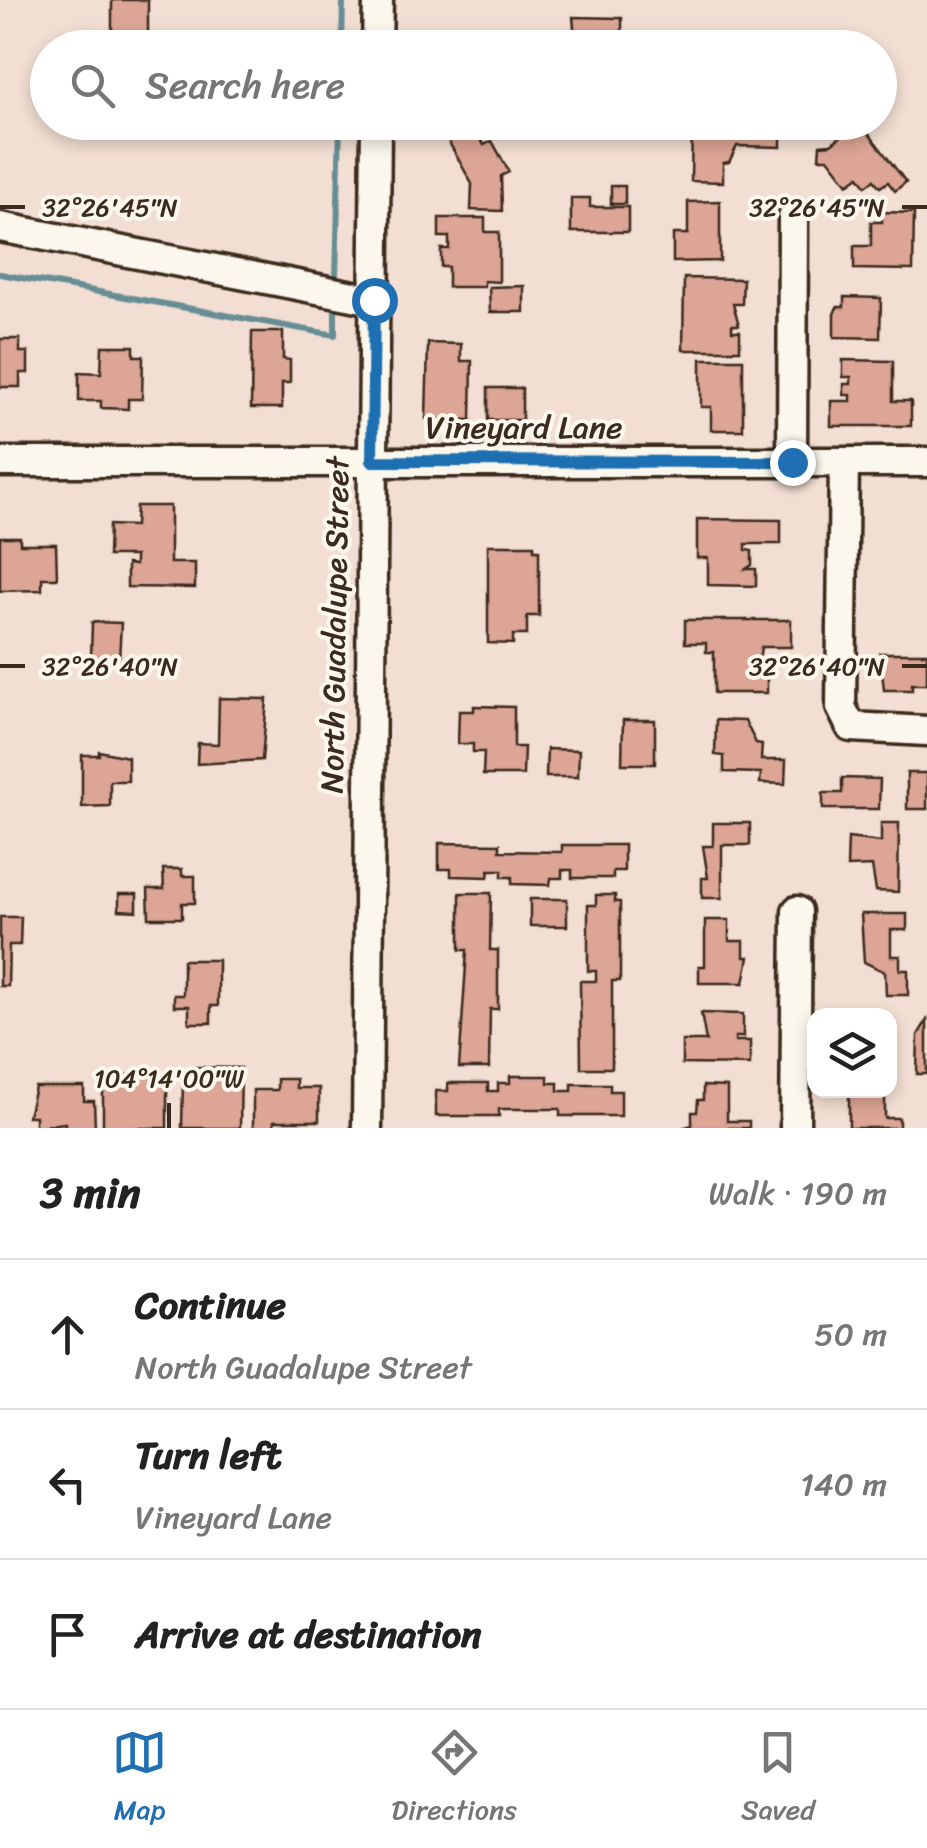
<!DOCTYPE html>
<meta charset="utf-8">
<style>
:root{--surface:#fff;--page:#f6f6f6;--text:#222;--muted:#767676;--line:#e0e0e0;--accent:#1f6fb2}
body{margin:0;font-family:Sriracha,sans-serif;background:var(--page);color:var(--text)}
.controls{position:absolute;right:30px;bottom:30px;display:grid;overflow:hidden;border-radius:20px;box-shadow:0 5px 15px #0003}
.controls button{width:90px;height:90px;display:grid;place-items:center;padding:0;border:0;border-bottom:2px solid var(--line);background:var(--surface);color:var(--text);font:50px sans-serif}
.stop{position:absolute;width:30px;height:30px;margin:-22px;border:8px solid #1f6fb2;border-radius:50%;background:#fff}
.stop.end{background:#1f6fb2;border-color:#fff;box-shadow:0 2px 10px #0008}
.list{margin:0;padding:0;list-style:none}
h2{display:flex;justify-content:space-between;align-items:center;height:130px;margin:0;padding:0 40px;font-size:42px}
h2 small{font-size:32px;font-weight:400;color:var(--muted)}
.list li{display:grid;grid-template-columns:65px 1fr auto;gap:30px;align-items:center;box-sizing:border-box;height:150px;padding:0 40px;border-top:2px solid var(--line)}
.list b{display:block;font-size:38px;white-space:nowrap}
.list p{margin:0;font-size:32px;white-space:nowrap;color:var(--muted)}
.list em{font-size:32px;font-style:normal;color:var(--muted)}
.icon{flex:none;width:55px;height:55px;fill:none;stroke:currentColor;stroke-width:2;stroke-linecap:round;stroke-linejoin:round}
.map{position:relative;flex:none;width:927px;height:1128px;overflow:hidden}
.search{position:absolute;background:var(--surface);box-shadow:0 5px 15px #0003;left:30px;right:30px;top:30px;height:110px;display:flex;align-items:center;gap:25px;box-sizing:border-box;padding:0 35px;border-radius:55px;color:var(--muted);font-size:38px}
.sheet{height:580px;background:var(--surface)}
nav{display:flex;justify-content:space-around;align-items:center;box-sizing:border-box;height:140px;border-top:2px solid var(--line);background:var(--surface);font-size:28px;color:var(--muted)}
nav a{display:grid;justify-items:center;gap:5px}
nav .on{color:var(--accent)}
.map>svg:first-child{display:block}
</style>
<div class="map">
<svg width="927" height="1128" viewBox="0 0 927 1128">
<rect width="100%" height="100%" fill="#f2ded2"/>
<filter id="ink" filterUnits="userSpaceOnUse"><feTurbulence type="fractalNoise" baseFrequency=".01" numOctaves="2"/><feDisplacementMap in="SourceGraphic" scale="20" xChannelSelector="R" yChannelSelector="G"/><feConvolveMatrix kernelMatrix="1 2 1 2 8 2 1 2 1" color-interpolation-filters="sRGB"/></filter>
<g filter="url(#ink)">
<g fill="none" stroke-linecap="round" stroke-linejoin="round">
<g stroke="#678e95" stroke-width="6">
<path d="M342,48L343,0"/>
<path d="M0,274L335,335V311"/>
<path d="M336,278L340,122"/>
</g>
</g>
<g fill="#dca595" stroke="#3b2a1e" stroke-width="2.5">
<rect x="112" y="0" width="36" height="47"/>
<path d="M573,17L622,18V48H576Z"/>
<path d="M471,122L484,145L492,141L509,172L501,176L502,211L471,210L472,184L445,135Z"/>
<path d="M781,122V147L737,146L729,162L723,163V182L691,181L692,123Z"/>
<path d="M860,122L906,182L895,191L888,182L880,187L874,180L866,186L859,176L848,184L828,158H819L820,145L831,144Z"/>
<rect x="611" y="186" width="14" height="18"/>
<path d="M571,198H590V207H628V232H571Z"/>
<path d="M720,201V261L673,262V234H688V202Z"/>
<path d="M882,212L914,213L913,270L854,269V246H871V222H882Z"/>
<path d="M439,218H485V232H499V282L484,281V287H448V267H441V249H449V237H439Z"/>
<path d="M684,278L743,279L742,304H733L739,325H732V331H740V350H683Z"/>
<path d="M524,286V312H490L489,287Z"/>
<path d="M844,297L881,298L880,338L834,337V314L837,307H844Z"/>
<path d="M252,332H283V359L290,360V383H282V408H251Z"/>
<path d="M0,339H20V352H28V373H20V387H0Z"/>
<path d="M428,343L461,344V361H472L471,420L426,419Z"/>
<path d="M102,346H134V356H143L142,399H128V409L101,408V401H79V372L101,373Z"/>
<path d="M701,359H743V430H711V407H701Z"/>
<path d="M843,360L893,361V401H911V426H831V401H851V395H844V384H851V377H843Z"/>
<rect x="488" y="388" width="34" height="32"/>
<path d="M136,506H170V563H195V588L127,587V564L135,565V556H108L109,525L135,526Z"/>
<path d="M697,519L781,520V544H746V550L752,551V565L746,569H756V586L708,585V558H697Z"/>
<path d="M0,537H20V544H56L57,578H42V590L0,591Z"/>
<path d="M488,545H534V550H539V616H527V635H513V644L488,643Z"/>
<path d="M685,620H791V647H761L757,673L767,674V693H714V652H706V643H685Z"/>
<path d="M92,622L121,623L119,659L91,658Z"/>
<path d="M880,653H927V684H912V690H884Z"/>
<path d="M219,698L267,699L262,760L197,764L198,743L218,744Z"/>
<path d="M474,706L514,707V747H524L523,775H483L484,752H473V744H458L459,711H474Z"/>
<path d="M623,720H655V764H622Z"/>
<path d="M716,720L745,721L756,743L762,744L761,760H786L785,784L760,783L761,773L724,772V756L715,755Z"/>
<path d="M547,749L579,750L578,777H546Z"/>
<path d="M99,751L128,757V781H110V806L82,807V755H99Z"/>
<rect x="907" y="773" width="20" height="36"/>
<path d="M842,778L880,779L879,809H823V793H842Z"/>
<path d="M713,823H750V845H722V898H702V878H708L703,846H713Z"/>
<path d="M881,823H899L898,892L876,891L872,866L847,867L848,838L881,842Z"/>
<path d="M439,843L500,844V851L562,852V845H624V871H613V878H572V870H562V878H551L550,885L512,884V877H502V870H489L488,877L451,876V869H439Z"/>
<path d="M163,869H182V876H195V903H182V918H149L148,889H164Z"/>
<path d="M460,893H491L490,950H498V1009H490L489,1068H459L467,950H460Z"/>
<path d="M119,894H137V911L119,910Z"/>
<path d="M596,895H615V902H620V981H612V1068H581L580,981H596V971H588V905H596Z"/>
<rect x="530" y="899" width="37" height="27"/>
<path d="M861,914H907V930H891V956H900V970H908V995H886L885,972L864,962Z"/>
<path d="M0,917H21L20,945H9L8,986H0Z"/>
<path d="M705,920H729V941H744V957H749L744,983H699V966H705Z"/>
<path d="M183,960H218V1006H211V1023H189V1006H174V995H183Z"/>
<path d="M701,1013L743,1014V1037H735V1041H750V1065L682,1064V1041H706Z"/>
<path d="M927,1020V1074H917L918,1035Z"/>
<path d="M189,1067L241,1068L240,1128H182L183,1080H189Z"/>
<rect x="103" y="1075" width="64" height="53"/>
<path d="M510,1076H548V1083H558V1091H572V1084H610V1091H621V1116H560V1109H499V1116H436V1091H448V1083H488V1091H498V1083H510Z"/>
<path d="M277,1079H296V1088H319V1121H274V1128H253V1090H277Z"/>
<path d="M703,1086L727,1087V1121H749V1128H682L692,1125V1112H697L698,1100H703Z"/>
<path d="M35,1087H84V1101H94L95,1128H65V1123L35,1127V1116H28Z"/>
<path d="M849,1095H885V1118H899V1128H849Z"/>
</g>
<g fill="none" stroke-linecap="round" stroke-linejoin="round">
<g stroke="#3b2a1e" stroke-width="35">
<g id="minor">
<path d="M377,48L378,0"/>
<path d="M0,227L374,300"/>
<path d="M0,462H927"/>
<path d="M792,462L793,218"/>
<path d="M844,463L841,707L851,727L927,731"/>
<path d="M367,1128L376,122"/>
<path d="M795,1128L797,911"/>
</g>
</g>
<use href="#minor" stroke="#fbf7ec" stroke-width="28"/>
</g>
</g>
<g fill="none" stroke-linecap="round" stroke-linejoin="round" filter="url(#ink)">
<path stroke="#1f6fb2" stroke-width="12" d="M374,300L372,461L792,462"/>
</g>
<path fill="none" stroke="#3b2a1e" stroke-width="4" d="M0,207H25M902,207H927M0,666H25M902,666H927M169,1103V1128"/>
<g text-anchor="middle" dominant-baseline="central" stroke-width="8" stroke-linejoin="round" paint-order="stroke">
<g font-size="32" fill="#3b2a1e" stroke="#fbf7ec">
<text x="524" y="427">Vineyard Lane</text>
<text transform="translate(335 625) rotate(-89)">North Guadalupe Street</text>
</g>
</g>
<g font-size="25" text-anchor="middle" fill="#3b2a1e" stroke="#fbf7ec" stroke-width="8" stroke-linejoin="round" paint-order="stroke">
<text x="110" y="216">32°26'45"N</text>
<text x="817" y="216">32°26'45"N</text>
<text x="110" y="675">32°26'40"N</text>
<text x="817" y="675">32°26'40"N</text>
<text x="169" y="1087">104°14'00"W</text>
</g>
</svg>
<div class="controls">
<button><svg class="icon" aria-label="layers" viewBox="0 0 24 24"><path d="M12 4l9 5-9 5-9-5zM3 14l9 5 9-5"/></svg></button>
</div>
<div class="stop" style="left:374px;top:300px"></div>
<div class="stop end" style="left:792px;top:462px"></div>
<div class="search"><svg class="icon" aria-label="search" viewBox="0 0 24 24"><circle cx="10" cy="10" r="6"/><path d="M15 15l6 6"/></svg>Search here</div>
</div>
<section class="sheet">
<h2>3 min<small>Walk · 190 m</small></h2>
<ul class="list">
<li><svg class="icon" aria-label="ahead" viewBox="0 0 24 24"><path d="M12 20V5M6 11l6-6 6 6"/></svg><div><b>Continue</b><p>North Guadalupe Street</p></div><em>50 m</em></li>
<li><svg class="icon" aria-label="left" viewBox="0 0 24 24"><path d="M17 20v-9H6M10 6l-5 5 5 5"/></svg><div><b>Turn left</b><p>Vineyard Lane</p></div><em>140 m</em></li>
<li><svg class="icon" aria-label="arrive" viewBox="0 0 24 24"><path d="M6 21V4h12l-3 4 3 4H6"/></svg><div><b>Arrive at destination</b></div></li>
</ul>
</section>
<nav>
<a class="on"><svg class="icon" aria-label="map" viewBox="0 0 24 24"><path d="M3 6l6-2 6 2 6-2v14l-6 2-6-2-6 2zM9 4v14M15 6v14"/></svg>Map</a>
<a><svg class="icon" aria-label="directions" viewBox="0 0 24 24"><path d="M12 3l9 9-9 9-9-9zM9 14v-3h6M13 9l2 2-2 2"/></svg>Directions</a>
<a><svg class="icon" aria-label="saved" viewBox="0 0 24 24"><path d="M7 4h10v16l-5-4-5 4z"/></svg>Saved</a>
</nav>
